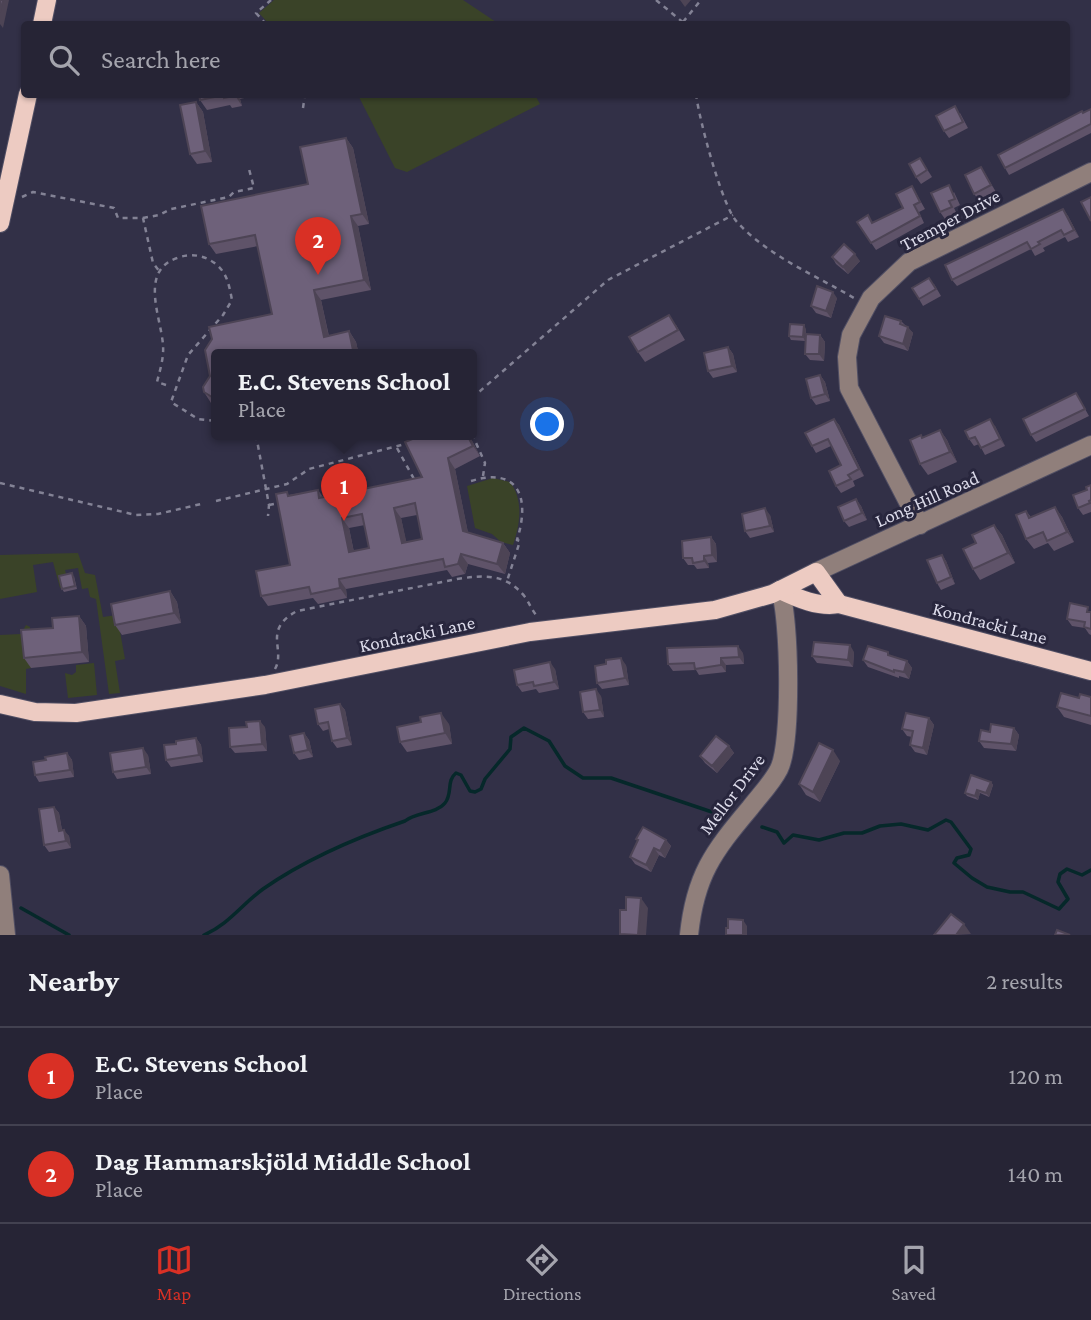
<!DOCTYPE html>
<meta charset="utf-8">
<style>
:root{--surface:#262435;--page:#323041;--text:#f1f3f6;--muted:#a4a4ad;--line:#424150;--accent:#d93025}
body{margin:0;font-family:"Crimson Pro",serif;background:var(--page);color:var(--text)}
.you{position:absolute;left:548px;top:425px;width:24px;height:24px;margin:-18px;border:5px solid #fff;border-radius:50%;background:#1a73e8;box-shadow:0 0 0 10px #1a73e833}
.badge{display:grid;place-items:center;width:46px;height:46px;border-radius:50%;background:var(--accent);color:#fff;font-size:23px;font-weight:700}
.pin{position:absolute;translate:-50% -58px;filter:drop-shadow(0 2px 4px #0008)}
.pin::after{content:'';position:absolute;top:37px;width:24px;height:21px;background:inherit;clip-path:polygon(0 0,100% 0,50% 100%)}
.popup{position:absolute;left:211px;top:349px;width:266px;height:91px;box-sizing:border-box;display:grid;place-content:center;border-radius:7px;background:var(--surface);filter:drop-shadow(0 2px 5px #0005);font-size:23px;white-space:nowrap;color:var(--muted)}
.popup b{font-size:26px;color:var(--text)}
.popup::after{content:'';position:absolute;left:50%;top:100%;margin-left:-14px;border:14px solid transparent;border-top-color:var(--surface)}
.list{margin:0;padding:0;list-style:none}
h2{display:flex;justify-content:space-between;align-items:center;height:91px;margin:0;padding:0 28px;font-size:30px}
h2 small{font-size:23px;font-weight:400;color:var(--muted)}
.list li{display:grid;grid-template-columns:46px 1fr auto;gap:21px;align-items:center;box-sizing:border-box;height:98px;padding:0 28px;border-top:2px solid var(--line)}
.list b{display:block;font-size:26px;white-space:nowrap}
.list p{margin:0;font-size:23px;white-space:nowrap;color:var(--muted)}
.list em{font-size:23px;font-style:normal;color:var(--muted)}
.icon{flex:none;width:38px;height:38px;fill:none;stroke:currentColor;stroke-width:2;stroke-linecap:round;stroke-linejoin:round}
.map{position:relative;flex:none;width:1091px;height:935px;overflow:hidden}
.search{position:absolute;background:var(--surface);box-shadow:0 2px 5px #0004;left:21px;right:21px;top:21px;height:77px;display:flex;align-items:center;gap:18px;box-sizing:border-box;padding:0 24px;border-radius:7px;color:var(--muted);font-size:26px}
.sheet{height:287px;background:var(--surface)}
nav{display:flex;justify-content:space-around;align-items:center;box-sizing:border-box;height:98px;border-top:2px solid var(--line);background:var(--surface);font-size:19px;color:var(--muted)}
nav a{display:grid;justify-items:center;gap:4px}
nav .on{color:var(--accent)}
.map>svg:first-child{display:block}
</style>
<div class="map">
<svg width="1091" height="935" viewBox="0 0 1091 935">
<rect width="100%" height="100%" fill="#323047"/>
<g fill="#3a4328">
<path d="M274,0H463L499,24H269L259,13Z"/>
<path d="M358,95H535L540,104L407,172L395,168Z"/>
<path d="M493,478L510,482C524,500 520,525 513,545L501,542L492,534L475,528L467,486Z"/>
<path d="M78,553L85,573L95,575L103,617L117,615L125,659L115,661L120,693L109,694L96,599L90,597L88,588L82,589L78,568L65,570L67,578L63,588H60L53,562L33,565L37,592L0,599V555Z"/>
<path d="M26,625L30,627L31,640L28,641L31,668L26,669V694L0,686V635L21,634Z"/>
<path d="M94,663L97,695L68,698L65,673L72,675L76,672V665Z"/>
</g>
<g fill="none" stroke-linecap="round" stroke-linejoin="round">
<g stroke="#06282a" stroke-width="3.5">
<path d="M762,827L777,832L784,843L793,835L819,840L844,833H862L880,826L901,824L928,830L946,820L951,822L971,849L969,855L957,858L954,863L972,878L987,887L1010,892H1023L1059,909L1068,899L1058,882L1060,874L1067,869L1082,875L1091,870"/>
<path d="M21,908L69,935"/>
<path d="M204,935C229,924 241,905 263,889C306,859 355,838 405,821C416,812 436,814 445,803C453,793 446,781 456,773L461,775L470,791L475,792L481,789L485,779L510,749L511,737L524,728L549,741L565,766L583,778H611L712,812"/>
</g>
<g stroke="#514f64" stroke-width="20">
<g id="minor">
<path d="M920,525L849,388L847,357L851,335L871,298L909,262L1091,172"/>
<path d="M816,572L1091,445"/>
<path d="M0,875L6,935"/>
<path d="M689,935C695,876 713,852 750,808C760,795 772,783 779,769C792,743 790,618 780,590"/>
</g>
</g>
<g stroke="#514f64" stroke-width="20">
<g id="major">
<path d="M42,24L47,0"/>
<path d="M0,223L28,94"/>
<path d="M780,590C797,598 819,608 839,604L1091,671"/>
<path d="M0,704L35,712L76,713L265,685L530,632L715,610L772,594L816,572L839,604"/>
</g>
</g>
<g stroke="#838295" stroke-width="2.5" stroke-dasharray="5 5" stroke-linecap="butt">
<path d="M656,0L685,24"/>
<path d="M683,22L701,0"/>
<path d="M266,24L256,13L271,0"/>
<path d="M696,94C699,119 722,206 737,222C768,256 815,275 854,298"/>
<path d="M303,108L305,94"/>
<path d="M22,197L33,192L114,208L118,218H143L153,263L160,272"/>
<path d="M143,218L159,215L171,209L229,197L234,192L254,188L249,169"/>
<path d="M166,385L157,382C160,370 164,358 163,345C161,317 139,271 177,258C190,253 203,255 213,262C227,271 229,285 232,300L223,315L188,355L171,402L198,419L216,421"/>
<path d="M472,398L608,280L733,215"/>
<path d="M472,409V417"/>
<path d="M472,434L485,463L483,476"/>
<path d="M256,435L269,505L268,516"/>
<path d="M397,448L414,479"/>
<path d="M471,481C520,466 530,499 517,540L520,541L507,581"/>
<path d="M0,483L136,515L158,514L201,504"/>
<path d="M216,501L287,484L309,469L409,443"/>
<path d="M269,505L279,503"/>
<path d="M275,669C286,649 262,630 297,611L457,579C484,575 506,573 525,597C530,604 532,611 538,617"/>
</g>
<use href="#minor" stroke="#907f7b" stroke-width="18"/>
<use href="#major" stroke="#edcbc2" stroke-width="18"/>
</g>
<g fill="#5f5369" fill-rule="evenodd">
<path d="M199,94H261L240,99L242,106L232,108L230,105L207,110L200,100Z"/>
<path d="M196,102L203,112L212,162L197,164L190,154Z"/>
<path d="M1091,109V133L1009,175L1005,168L1084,113Z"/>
<path d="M960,113L968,128L949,138L944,131Z"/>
<path d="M346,138L353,148L369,224L358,226L371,290L321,300L329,336L349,331L356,342L359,355H216V406L211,403L204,392L203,387L210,376L205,350L212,339L209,327L272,314L258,246L216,254L209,244L201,206L308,184L300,147Z"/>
<path d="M920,158L932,177L921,184L916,177Z"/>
<path d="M981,167L996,192L979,200L974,194Z"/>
<path d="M954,192L960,205L954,208L957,214L945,219L940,212Z"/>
<path d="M916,193L925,209L919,212L924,223L876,250L857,222L873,223L903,208Z"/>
<path d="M1063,209L1068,216L1079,237L1068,242L1065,237L1043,248L1045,251L1035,256L1031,249L957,286L952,280Z"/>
<path d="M832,257L860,261L848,274L836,264Z"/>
<path d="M934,284L941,296L923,306L919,299Z"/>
<path d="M837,298L831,318L816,313L811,306Z"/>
<path d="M901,321L913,333L908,351L884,343L879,336Z"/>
<path d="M676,325L685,340L645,362L638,352Z"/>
<path d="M806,329L805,341L791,340L789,336Z"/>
<path d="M820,335L825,342L824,361L810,360L805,354Z"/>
<path d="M728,347L733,354L737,372L713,378L708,371Z"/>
<path d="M820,375L825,382L830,401L816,405L811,398Z"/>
<path d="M1076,393L1089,416L1036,442L1031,435Z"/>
<path d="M834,419L839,425L864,476L853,481L855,486L841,493L836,486L841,465L831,446L816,453L812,446Z"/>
<path d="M995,426L1005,446L985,455L979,444L974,446L969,439Z"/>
<path d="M940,430L947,440L957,462L928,475L920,464L923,437Z"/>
<path d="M422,435H469L480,456L455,469L468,533L503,543L510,553L505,574L468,564L465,574L452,577L447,570L346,589L347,598L318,604L313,598L268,606L261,596L290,565L289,495L318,490L323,497L422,477ZM417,515L422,539L406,542L401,518ZM365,525L369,548L354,552L349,528Z"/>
<path d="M1091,485V512L1083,515L1078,508L1087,490Z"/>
<path d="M856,499L861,506L867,520L849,527L844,521Z"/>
<path d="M1055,507L1062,517L1074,542L1054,551L1048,543L1034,549L1026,539V511L1031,517Z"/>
<path d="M770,515L774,532L750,538L745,531Z"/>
<path d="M994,525L1002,535L1015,563L980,580L973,569L976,543Z"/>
<path d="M711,537L716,544L717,562L708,563L709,568L697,569L694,565H688L683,558Z"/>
<path d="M942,555L946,561L955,584L941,590L937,583Z"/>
<path d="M74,576L77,589L64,592L62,589Z"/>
<path d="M170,591L177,602L181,623L122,635L115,625Z"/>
<path d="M1091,611V635L1089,634L1085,628L1072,626L1067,619Z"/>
<path d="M79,616L86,626L89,662L31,668L24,658Z"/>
<path d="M854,652L853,667L817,663L812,656Z"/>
<path d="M743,653L744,664L726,665V672L699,675L696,670L673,671L668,664Z"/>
<path d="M891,656L907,661L912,668L909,679L899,676V678L868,667L863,660Z"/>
<path d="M606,664L626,665L629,685L602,689L597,683Z"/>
<path d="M555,669L559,689L539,693L536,689L522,692L517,685Z"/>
<path d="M601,696L604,717L588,719L583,712Z"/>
<path d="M1091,697V725L1064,717L1057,707L1079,698Z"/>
<path d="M340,704L345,710L352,745L337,748L332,741L329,729L323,731L318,724Z"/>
<path d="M929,718L934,725L927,755L915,752L910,745L912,737L907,736L902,729Z"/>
<path d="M421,722L449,724L452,744L407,752L400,742Z"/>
<path d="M265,727L267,751L235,753L230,747Z"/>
<path d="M1014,728L1019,735L1016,751L984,748L979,741L990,732Z"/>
<path d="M304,733L309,740L313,757L299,760L294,753Z"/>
<path d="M196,738L201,745L203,762L171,767L166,760L176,744Z"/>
<path d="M729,746L734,753L717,773L705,763L700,756Z"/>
<path d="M67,753L72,760L74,777L39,782L35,775L46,760Z"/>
<path d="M148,755L151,774L117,779L113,772Z"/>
<path d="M840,761L820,802L806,795L799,784Z"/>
<path d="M991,782L993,785L989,797L980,793L978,800L967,796L965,793Z"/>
<path d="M54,807L59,813L62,830L69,836L71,848L49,852L44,845Z"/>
<path d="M636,839L666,840L671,846L665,858L659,855L651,872L635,864L630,857L638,841Z"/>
</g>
<g fill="#4d4455">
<path d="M3,0H9L3,28L0,24V12Z"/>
<path d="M680,0H691L685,7Z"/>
<path d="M234,94H237L240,99L242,106Z"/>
<path d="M196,102L203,112L212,162L205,151Z"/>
<path d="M346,138L353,148L369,224L362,214Z"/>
<path d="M1063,209L1068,216L1079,237L1074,230Z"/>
<path d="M351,216L358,226L371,290L364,280Z"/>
<path d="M855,254L860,261L848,274L843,267Z"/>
<path d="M314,290L321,300L331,347L324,337Z"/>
<path d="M833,292L837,298L831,318L826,311Z"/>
<path d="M804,325L806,329L805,341L803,337Z"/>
<path d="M908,327L913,333L908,351L903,344Z"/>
<path d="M349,331L356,342L359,355H354Z"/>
<path d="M820,335L825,342L824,361L819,354Z"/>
<path d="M728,347L733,354L737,372L732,366Z"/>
<path d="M820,375L825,382L830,401L825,394Z"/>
<path d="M834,419L839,425L864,476L859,469Z"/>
<path d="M990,419L995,426L1005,446L1000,439Z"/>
<path d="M940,430L947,440L957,462L950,452Z"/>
<path d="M467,435H469L480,456L473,446Z"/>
<path d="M448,458L455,469L470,542L463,531Z"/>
<path d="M856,499L861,506L867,520L862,513Z"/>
<path d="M1055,507L1062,517L1074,542L1067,532Z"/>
<path d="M394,508L401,518L409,553L402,543Z"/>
<path d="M765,508L770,515L774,532L770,526Z"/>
<path d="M342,518L349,528L356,563L349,552Z"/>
<path d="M994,525L1002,535L1015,563L1008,553Z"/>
<path d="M711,537L716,544L717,562L712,555Z"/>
<path d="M503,543L510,553L505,574L497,564Z"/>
<path d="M461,554L468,564L465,574L458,564Z"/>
<path d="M942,555L946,561L955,584L951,577Z"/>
<path d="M704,556L708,563L709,568L704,561Z"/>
<path d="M339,579L346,589L347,598L340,588Z"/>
<path d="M170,591L177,602L181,623L174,613Z"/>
<path d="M79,616L86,626L89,662L82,652Z"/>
<path d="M850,645L854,652L853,667L848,660Z"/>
<path d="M738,646L743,653L744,664L739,657Z"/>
<path d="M621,658L626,665L629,685L625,678Z"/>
<path d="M721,658L726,665V672L721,665Z"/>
<path d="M907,661L912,668L909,679L904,672Z"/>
<path d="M550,662L555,669L559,689L554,682Z"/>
<path d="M596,689L601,696L604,717L600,710Z"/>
<path d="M340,704L345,710L352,745L347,738Z"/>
<path d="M441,713L449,724L452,744L445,733Z"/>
<path d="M929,718L934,725L927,755L923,748Z"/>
<path d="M260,721L265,727L267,751L262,744Z"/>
<path d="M1014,728L1019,735L1016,751L1011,744Z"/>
<path d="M304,733L309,740L313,757L308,750Z"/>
<path d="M196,738L201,745L203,762L199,755Z"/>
<path d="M729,746L734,753L717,773L712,766Z"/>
<path d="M143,748L148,755L151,774L146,767Z"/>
<path d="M833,750L840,761L820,802L813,792Z"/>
<path d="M67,753L72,760L74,777L70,770Z"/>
<path d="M991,782L993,785L989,797L986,793Z"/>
<path d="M977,790L980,793L978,800L975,796Z"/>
<path d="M54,807L59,813L63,837L59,831Z"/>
<path d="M64,830L69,836L71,848L66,841Z"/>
<path d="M666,840L671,846L665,858L660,851Z"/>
<path d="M654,848L659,855L651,872L646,865Z"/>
<path d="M641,898L648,908L646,935H638Z"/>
<path d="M743,920L747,926V935H743Z"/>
<path d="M964,924L971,934L956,935Z"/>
</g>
<g fill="#6e617a" stroke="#4d4455" stroke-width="2" fill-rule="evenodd">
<path d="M0,0H3L0,12Z"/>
<path d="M199,94H234V96L224,98V95L200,100Z"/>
<path d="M196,102L205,151L190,154L180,105Z"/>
<path d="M955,106L963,122L944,131L936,116Z"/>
<path d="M1091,109V124L1005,168L998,155L1082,111L1083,113Z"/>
<path d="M346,138L362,214L351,216L364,280L314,290L324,337L349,331L354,355H216V404L215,399L204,392L203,387L210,376L205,350L212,339L209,327L272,314L255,235L209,244L201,206L308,184L300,147Z"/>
<path d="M920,158L927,170L916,177L909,164Z"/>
<path d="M981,167L991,185L974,194L965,175Z"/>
<path d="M949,185L955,199L949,201L952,207L940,212L931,193Z"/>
<path d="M912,186L920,202L914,205L920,216L871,243L857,222L868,215L872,223L903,208L896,194Z"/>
<path d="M1091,197V221L1081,202Z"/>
<path d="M1063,209L1074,230L1064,235L1061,230L1038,242L1040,244L1031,249L1027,242L952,280L945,265Z"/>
<path d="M844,244L855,254L843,267L832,257Z"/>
<path d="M929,278L936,289L919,299L912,288Z"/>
<path d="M817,286L833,292L826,311L811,306Z"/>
<path d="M669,315L678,330L638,352L629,337Z"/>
<path d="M885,316L901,321L900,324L908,327L903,344L879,336Z"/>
<path d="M790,324L804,325L803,337L789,336Z"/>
<path d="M806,334L820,335L819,354H805Z"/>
<path d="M728,347L732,366L708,371L704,353Z"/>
<path d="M820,375L825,394L811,398L806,379Z"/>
<path d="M1076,393L1085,409L1031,435L1023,419Z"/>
<path d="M834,419L859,469L848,475L851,479L836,486L829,471L841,465L828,439L812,446L805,433Z"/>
<path d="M990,419L1000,439L981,448L975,437L969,439L965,431Z"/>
<path d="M940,430L950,452L920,464L910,440L921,435L922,438Z"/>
<path d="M422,435H467L473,446L448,458L463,531L503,543L497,564L461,554L458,564L445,567L443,559L339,579L340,588L311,594L309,587L261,596L256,571L290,565L276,494L287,492L288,496L318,490L319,498L422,477L405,442ZM415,503L422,539L402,543L394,508ZM362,514L369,548L349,552L342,518Z"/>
<path d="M1091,485V500L1089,501L1090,503L1078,508L1073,495L1087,490L1086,487Z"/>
<path d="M856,499L862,513L844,521L838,507Z"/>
<path d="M1055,507L1067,532L1047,541L1043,532L1026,539L1016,515L1026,511L1029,518Z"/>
<path d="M765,508L770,526L745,531L742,514Z"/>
<path d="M994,525L1008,553L973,569L963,549L976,543L972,535Z"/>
<path d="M711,537L712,555L704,556V561L693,563L692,558H683L682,541Z"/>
<path d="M942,555L951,577L937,583L927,560Z"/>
<path d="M72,573L75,586L62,589L59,576Z"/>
<path d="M170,591L174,613L115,625L111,604Z"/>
<path d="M1070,603L1088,607L1087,612H1091V629L1084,627L1085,622L1067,619Z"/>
<path d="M79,616L82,652L24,658L21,630L53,628L52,618Z"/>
<path d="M814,642L850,645L848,660L812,656Z"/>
<path d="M738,646L739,657L721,658V665L695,669L694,663L668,664L667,648Z"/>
<path d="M868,646L888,652V655L907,661L904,672L894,670V672L863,660Z"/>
<path d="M621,658L625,678L597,683L595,666L606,664V660Z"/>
<path d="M550,662L554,682L534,686L533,682L517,685L514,670Z"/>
<path d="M596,689L600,710L583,712L580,692Z"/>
<path d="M1061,693L1079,698L1080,694L1091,697V716L1057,707Z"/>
<path d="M340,704L347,738L332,741L328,722L318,724L315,709Z"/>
<path d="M441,713L445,733L400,742L397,727L421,722L420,717Z"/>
<path d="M906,713L929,718L923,748L910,745L913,731L902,729Z"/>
<path d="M260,721L262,744L230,747L229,728L247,727L246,722Z"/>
<path d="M991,724L1014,728L1011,744L979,741L981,730L990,732Z"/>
<path d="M304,733L308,750L294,753L290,736Z"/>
<path d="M716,736L729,746L712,766L700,756Z"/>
<path d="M196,738L199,755L166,760L164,745L176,744V741Z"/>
<path d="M819,743L833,750L813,792L799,784Z"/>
<path d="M143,748L146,767L113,772L110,753Z"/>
<path d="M67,753L70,770L35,775L33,762L46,760L45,757Z"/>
<path d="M971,775L991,782L986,793L977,790L975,796L965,793Z"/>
<path d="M54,807L59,831L64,830L66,841L44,845L39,809Z"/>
<path d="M643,827L666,840L660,851L654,848L646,865L630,857L638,840L636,839Z"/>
<path d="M626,897L641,898L638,935L620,934V910H626Z"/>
<path d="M951,914L964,924L956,935H934Z"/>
<path d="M728,919L743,920V935H726V928H728Z"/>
<path d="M1057,930L1070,935H1055Z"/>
</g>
<g text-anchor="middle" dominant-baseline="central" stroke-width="6" stroke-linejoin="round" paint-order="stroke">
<g font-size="19" fill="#dcdbea" stroke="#28263d">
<text transform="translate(950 220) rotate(-28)">Tremper Drive</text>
<text transform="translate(927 499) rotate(-24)">Long Hill Road</text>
<text transform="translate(990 623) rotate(15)">Kondracki Lane</text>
<text transform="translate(417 634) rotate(-12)">Kondracki Lane</text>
<text transform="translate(732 794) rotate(-53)">Mellor Drive</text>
</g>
</g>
</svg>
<div class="you"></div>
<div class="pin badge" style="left:344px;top:521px">1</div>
<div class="popup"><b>E.C. Stevens School</b>Place</div>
<div class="pin badge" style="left:318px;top:275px">2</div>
<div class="search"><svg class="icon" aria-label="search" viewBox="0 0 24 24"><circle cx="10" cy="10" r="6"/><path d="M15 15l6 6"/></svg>Search here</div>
</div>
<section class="sheet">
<h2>Nearby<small>2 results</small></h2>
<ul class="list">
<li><span class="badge">1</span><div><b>E.C. Stevens School</b><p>Place</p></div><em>120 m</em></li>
<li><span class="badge">2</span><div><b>Dag Hammarskjöld Middle School</b><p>Place</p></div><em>140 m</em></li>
</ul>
</section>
<nav>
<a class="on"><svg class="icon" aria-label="map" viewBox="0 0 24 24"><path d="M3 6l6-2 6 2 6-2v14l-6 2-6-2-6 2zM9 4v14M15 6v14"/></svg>Map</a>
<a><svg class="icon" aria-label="directions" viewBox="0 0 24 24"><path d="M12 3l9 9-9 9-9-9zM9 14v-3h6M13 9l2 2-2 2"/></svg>Directions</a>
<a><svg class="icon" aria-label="saved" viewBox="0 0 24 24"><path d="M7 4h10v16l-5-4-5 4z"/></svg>Saved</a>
</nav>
